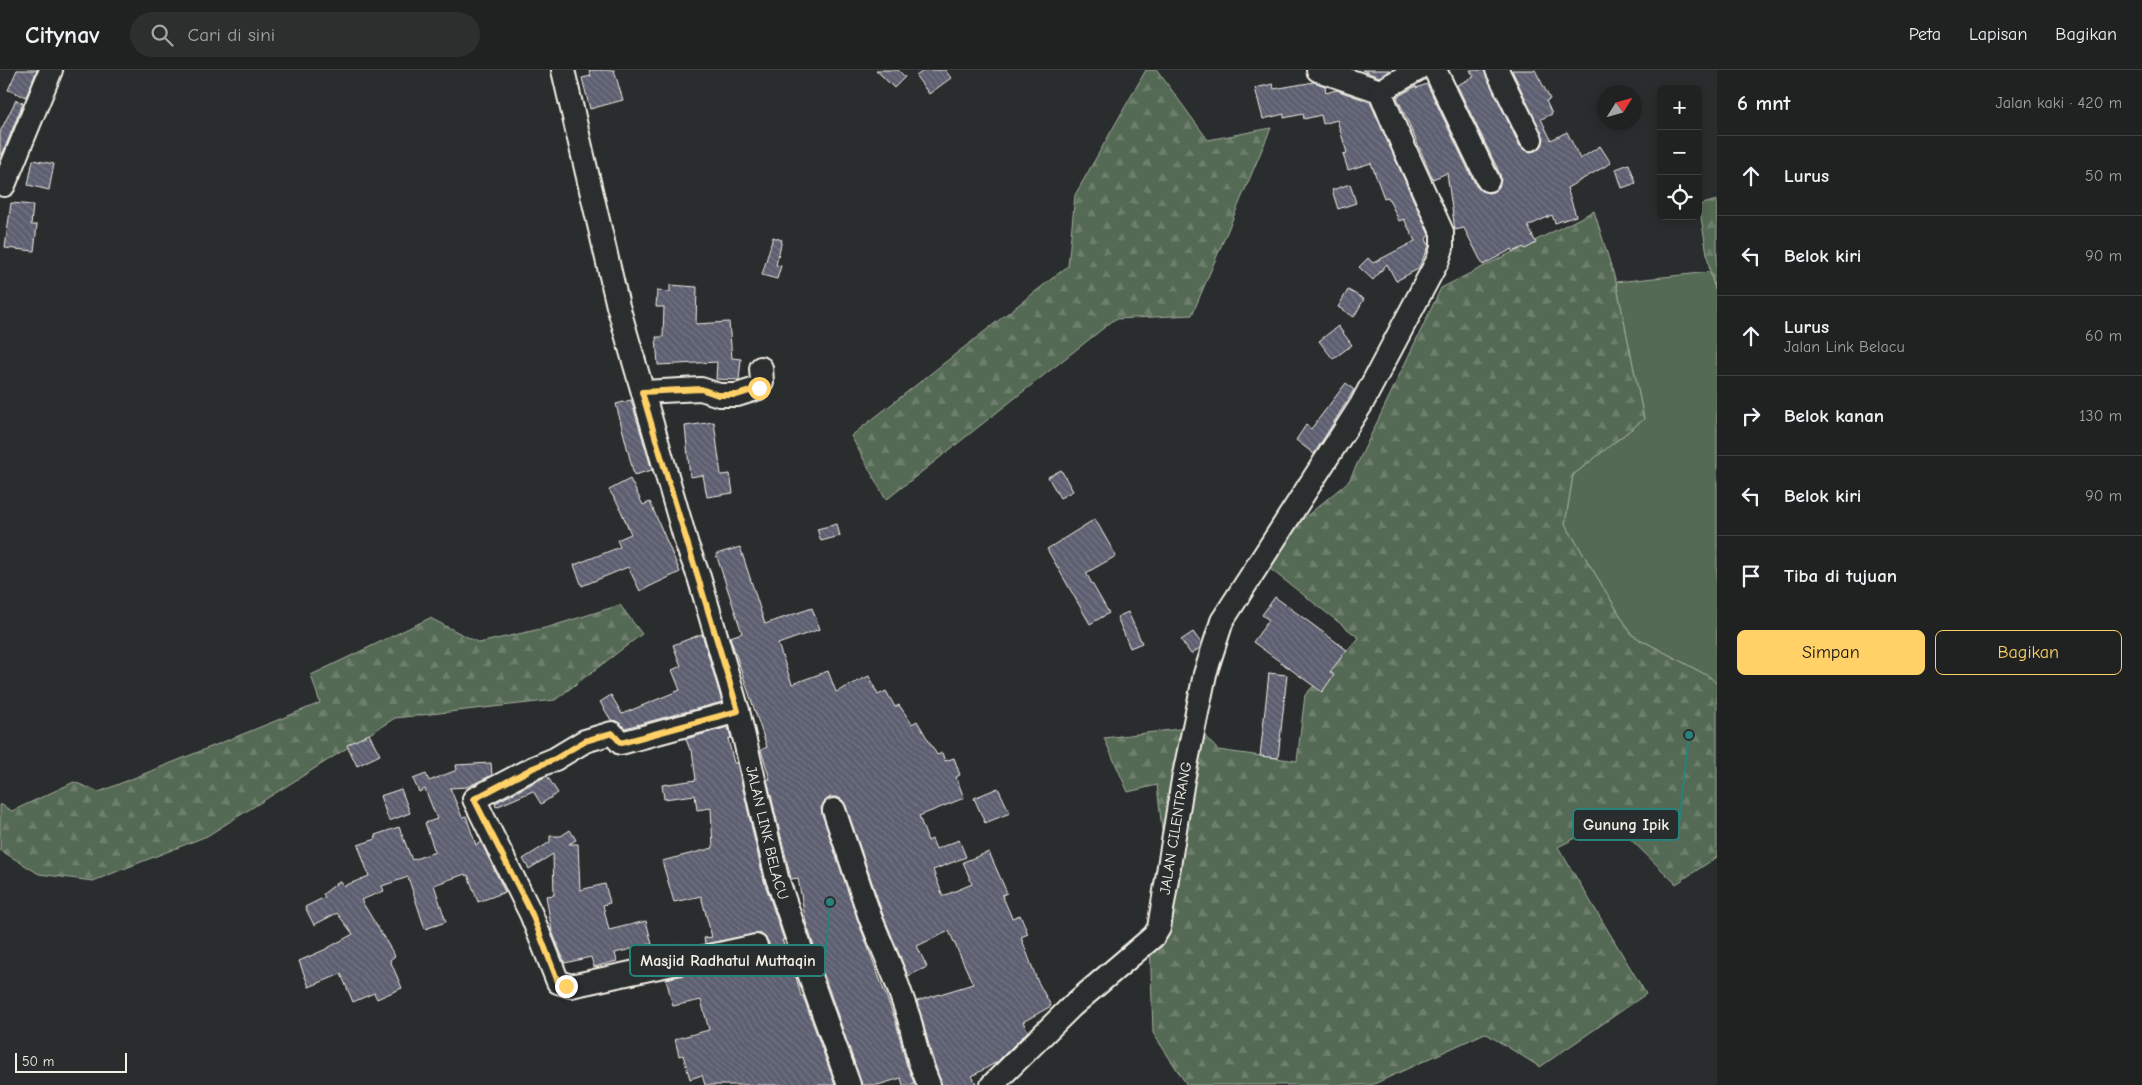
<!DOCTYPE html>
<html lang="id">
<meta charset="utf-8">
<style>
:root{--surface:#202222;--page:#2d2f2f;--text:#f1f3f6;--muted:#a2a4a5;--line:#3d3f40;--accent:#ffd166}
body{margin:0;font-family:"Comic Neue",sans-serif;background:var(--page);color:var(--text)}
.controls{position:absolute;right:15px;top:15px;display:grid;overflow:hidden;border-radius:8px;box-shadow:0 2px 12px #0003}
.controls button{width:45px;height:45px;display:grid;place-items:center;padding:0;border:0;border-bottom:1px solid var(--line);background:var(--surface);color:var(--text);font:25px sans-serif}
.compass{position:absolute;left:1597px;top:15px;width:45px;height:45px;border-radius:50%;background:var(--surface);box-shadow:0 2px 12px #0003;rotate:53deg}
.scale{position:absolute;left:15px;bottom:12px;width:112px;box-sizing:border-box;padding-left:5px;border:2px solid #f4f1e8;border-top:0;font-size:14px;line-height:18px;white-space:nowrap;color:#f4f1e8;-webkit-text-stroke:4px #2a2d2e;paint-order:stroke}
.stop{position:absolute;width:15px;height:15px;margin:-11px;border:4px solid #ffd166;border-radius:50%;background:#fff}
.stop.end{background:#ffd166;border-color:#fff;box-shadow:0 1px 5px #0008}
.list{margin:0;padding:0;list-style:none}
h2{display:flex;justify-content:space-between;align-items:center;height:65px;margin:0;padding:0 20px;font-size:21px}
h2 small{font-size:16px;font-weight:400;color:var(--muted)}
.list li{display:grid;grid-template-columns:32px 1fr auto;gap:15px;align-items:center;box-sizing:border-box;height:80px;padding:0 20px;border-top:1px solid var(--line)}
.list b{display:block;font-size:19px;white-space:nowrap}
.list p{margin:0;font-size:16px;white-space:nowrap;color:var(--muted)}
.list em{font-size:16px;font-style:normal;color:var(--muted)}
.actions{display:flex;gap:10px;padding:15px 20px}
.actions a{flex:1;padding:11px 0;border:1px solid var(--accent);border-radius:8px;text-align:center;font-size:18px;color:var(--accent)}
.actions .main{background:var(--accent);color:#111}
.icon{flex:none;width:28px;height:28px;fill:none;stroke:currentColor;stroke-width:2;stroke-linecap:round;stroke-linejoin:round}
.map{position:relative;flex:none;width:1717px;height:1015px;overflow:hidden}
header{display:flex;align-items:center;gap:30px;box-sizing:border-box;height:70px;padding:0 25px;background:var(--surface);border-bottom:1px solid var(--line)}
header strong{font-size:24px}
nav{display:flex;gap:28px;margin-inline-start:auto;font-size:18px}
.search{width:350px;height:45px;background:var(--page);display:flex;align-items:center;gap:12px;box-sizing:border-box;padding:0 18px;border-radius:28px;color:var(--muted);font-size:19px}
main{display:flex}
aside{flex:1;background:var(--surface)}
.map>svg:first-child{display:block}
</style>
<header>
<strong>Citynav</strong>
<div class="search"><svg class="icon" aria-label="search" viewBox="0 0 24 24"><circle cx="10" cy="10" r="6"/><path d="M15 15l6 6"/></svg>Cari di sini</div>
<nav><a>Peta</a><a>Lapisan</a><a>Bagikan</a></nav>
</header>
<main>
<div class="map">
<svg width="1717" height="1015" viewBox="0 0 1717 1015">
<defs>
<pattern id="forest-firs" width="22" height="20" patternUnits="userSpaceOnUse" patternTransform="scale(1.25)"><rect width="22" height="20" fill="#556a55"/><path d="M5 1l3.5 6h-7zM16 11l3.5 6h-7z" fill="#6e806d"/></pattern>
<pattern id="building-back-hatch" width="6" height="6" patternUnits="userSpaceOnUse" patternTransform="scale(1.25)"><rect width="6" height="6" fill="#5c5e70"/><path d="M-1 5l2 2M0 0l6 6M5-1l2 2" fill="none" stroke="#747684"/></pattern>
</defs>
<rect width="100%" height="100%" fill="#2a2d2e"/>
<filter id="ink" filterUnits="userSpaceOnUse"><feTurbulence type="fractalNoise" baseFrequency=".02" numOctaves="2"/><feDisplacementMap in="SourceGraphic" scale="10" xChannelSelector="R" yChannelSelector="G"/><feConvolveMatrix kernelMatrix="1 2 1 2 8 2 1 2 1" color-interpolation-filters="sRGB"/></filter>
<g filter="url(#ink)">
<path fill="#556a55" stroke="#a4ae9e" d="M1710,202L1717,225V614L1710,607L1632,565L1565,454L1573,405L1644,349L1616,212Z"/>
<g fill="url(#forest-firs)" stroke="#a4ae9e">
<path d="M1146,0H1157L1208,70L1271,58L1192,245L1115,249L886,430L851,366L1068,196L1075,125Z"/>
<path d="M1717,130V225L1710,202L1699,135Z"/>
<path d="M1594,141L1616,212L1644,349L1573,405L1565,454L1632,565L1710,607L1717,614V787L1676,814L1611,750L1558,777L1646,924L1540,997L1485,963L1372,1015H1187L1153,963L1150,869L1165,786L1157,715L1128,722L1104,668L1196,657L1218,680L1297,691L1305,625L1359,568L1256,488L1349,411L1441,218Z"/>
<path d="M620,535L642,564L555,630L395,648L207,766L93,811L39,804L0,780V734L12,741L74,712L99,722L320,633L311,605L430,548L479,573L549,557Z"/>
</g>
<g fill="url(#building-back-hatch)" stroke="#f4f1e8">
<path d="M17,0H37L26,27L8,20Z"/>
<path d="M589,0H614L623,30L590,39L582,8L591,6Z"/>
<path d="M876,0H898L905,7L894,18Z"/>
<path d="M925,0H945L951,8L929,24L916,6Z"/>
<path d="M1362,0H1390L1379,7Z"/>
<path d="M1470,0H1484L1519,75L1524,80L1531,82L1537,80L1542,76L1544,69L1512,0H1535L1550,29L1546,31L1552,44L1541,49L1551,70L1567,62L1580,89L1600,76L1611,93L1567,118L1576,146L1555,153L1552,145L1528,156L1536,173L1525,179L1524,177L1513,182L1512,179L1483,195L1464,158L1455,160L1447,103L1433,109L1397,27L1416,16V18L1427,14L1476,116L1481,121L1488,123L1493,122L1499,117L1501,110L1500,104L1457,15L1474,7Z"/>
<path d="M1314,12L1325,16L1326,23L1336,20L1370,32L1429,165L1426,169L1429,176L1418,199L1396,211L1387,194L1373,210L1359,197L1368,188L1373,193L1415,171L1404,149L1399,151L1388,127L1384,128L1371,93L1348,100L1343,84L1347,83L1337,50L1323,54L1321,45L1304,49L1303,44L1284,48V44L1263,49L1255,18L1273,14L1274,19Z"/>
<path d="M16,30L23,33L0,90V62Z"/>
<path d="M33,90L54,94L49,120L28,115Z"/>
<path d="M1629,94L1636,113L1622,118L1616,99Z"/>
<path d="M1350,114L1356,133L1338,139L1332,120Z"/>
<path d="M11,133L33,135L31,155H37L34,181L5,178Z"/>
<path d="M773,167L782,170L776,195L781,196L777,209L762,205Z"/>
<path d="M670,215L697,217L696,254L729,252L732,288L741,289L739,310L716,309L717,292L658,295L656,267H663L664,237H656L657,221L670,222Z"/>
<path d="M1348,220L1364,229L1354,247L1338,237Z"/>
<path d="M1338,256L1352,275L1333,289L1319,271Z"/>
<path d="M1346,313L1354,320L1314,384L1296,370L1306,355L1311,359Z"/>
<path d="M631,330L652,400L634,405L616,334Z"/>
<path d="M714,352L721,405L730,404L733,423L707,427L703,405L690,407L685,356Z"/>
<path d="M1061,400L1073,421L1060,428L1048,407Z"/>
<path d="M630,409L643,435L650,432L680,502L640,521L628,497L582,516L574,495L620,477L617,470L631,464L618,434L609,420Z"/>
<path d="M1095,449L1116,486L1086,503L1109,543L1090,554L1047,479Z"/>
<path d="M837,454L840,466L821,471L817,459Z"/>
<path d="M740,477L765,554L812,538L820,559L778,574L792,614L828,601L836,622L869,606L878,625L886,621L895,637L899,635L912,654L917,651L937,685L942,683L945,691L954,688L960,705L956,707L964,728L919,746L928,771L932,769L936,779L959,770L966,787L933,800L943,826L972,814L963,792L989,782L1007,823L1002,825L1012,848L1020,845L1028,864L1021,867L1037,910L1051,936L1023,952L1028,961L997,992L972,1006L977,1015H942L932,986L917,931L973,914L949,861L917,876L927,897L908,906L882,842L846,736L842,730L837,727H830L824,732L821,738L822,744L858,851L896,952L906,993L915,1015H903L901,1008L878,1015H862L806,853L798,808L791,809L790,804L767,709H770L761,680L767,677L730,567L742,563L716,484Z"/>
<path d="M1275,527L1347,580L1330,602L1334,605L1322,622L1253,572L1269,550L1262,545Z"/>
<path d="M1128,542L1142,573L1130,578L1117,547Z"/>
<path d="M1193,562L1201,573L1200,578L1191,584L1181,570Z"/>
<path d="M702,564L722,632L625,658L616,651L611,650L600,632L611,625L622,644L680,620L672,600L681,596L673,575Z"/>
<path d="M1269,603L1287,605L1278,688L1260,686Z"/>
<path d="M728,657L731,668L728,669L734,693H737L764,811L784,870H782L794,899L801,926H803L835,1015H705L702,1005L690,1009L683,985L679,986L675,969L709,960L701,930L673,936L666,909L759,889L765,885L769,880V873L766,868L760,863L705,874L704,868L712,867L701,826L674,832L662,791L713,778L711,738L697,740L695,725L664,729L662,715L696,710L692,680H690L686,669Z"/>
<path d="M369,664L380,685L357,696L347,675Z"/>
<path d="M491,693L492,705L467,717L450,718L462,747L466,746L476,775L481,772L505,822L478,832L468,805L466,806L465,804L434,815L446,852L425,859L408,807L382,816L384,821L361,830L395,886L390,890L402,918L377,929L374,923L353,932L341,904L309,917L299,891L324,880L353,864L337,843L314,855L305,837L325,827L323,824L340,811L344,816L369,806L358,775L376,769L375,765L399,757L412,790L435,782L425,753L437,749L425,719L419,722L413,709L426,704L429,711L457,700L456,695Z"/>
<path d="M547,706L558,723L541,734L533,721L496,737L495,733Z"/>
<path d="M998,718L1010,743L985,753L974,728Z"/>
<path d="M401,719L410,743L389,751L380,726Z"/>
<path d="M570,760L576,770L569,774H578L580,820L605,814L610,833L603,835L609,860L646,851L652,874L615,883L617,891L594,897L591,887L565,893L552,861L546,826L554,825L553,784L529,799L523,789L550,772V766H561Z"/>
<path d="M681,874L682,879L661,883L660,879Z"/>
</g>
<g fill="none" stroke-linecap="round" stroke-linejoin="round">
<g stroke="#f4f1e8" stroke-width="26">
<g id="minor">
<path id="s1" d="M563,0L618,236L687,475L699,507L738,641L777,808L811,909L849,1015"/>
<path d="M1318,0L1380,21"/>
<path d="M1435,0L1488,110"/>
<path d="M1497,0L1531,69"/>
<path d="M1380,21L1417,0"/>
<path d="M4,115L51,0"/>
<path d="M643,322L701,319L719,325H737L759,318L762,312L761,298"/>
<path d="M738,641L621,673L612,663L585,671L555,689L533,698L474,729L531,844L558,912L571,916L756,876"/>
<path d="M834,740L870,847L894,905L909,948L919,990L929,1015"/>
<path id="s2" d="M992,1015L1072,936L1154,866L1159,858L1183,710L1205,604L1222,551L1361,335L1438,190L1442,178V162L1396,60L1380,21"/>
</g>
</g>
<use href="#minor" stroke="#2a2d2e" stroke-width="22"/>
</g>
</g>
<g fill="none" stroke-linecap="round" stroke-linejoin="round" filter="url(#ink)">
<path stroke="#ffd166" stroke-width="6" d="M566,916L558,912L532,844L474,729L533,698L555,689L585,671L612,663L621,673L738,641C707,534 673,429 642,322L701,319L718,325H737L759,318"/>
</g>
<g text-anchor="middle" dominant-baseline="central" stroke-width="4.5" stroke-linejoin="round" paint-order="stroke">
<g font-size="15" fill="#f4f1e8" stroke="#2a2d2e">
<text stroke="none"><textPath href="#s2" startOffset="331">JALAN CILENTRANG</textPath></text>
<text stroke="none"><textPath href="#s1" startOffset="790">JALAN LINK BELACU</textPath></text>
</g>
</g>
<path fill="none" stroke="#26827a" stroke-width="2" d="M1689 665L1679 754M830 832L825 890"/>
<g fill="#26827a" stroke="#2a2d2e" stroke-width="2">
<circle cx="1689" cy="665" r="5"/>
<circle cx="830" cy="832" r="5"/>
</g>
<g fill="#2a2d2e" stroke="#26827a" stroke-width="2">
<rect x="1573" y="739" width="106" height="31" rx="5"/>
<rect x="630" y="875" width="195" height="31" rx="5"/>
</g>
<g font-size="16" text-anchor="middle" font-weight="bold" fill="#f4f1e8">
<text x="1626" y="760">Gunung Ipik</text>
<text x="728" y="896">Masjid Radhatul Muttaqin</text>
</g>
</svg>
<div class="controls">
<button>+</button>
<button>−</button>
<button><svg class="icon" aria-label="locate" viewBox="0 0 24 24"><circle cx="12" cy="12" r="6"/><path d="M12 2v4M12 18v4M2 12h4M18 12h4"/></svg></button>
</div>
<svg class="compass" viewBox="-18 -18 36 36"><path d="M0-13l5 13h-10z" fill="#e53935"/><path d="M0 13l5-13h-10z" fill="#a2a4a5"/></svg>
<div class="scale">50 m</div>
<div class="stop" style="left:759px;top:318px"></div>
<div class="stop end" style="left:566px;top:916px"></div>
</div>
<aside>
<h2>6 mnt<small>Jalan kaki · 420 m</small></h2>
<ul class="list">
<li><svg class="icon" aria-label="ahead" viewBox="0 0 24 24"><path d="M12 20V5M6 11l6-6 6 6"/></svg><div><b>Lurus</b></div><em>50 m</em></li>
<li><svg class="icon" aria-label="left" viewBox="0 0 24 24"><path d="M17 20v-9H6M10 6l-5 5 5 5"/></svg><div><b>Belok kiri</b></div><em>90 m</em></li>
<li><svg class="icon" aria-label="ahead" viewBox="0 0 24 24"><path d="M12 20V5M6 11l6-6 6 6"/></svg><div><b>Lurus</b><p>Jalan Link Belacu</p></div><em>60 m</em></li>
<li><svg class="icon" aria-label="right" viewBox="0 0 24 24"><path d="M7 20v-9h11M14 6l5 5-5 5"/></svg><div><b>Belok kanan</b></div><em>130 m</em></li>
<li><svg class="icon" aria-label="left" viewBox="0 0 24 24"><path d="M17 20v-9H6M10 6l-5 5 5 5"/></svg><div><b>Belok kiri</b></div><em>90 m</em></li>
<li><svg class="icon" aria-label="arrive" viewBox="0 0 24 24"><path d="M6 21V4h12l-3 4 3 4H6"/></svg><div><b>Tiba di tujuan</b></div></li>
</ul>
<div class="actions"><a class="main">Simpan</a><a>Bagikan</a></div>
</aside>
</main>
